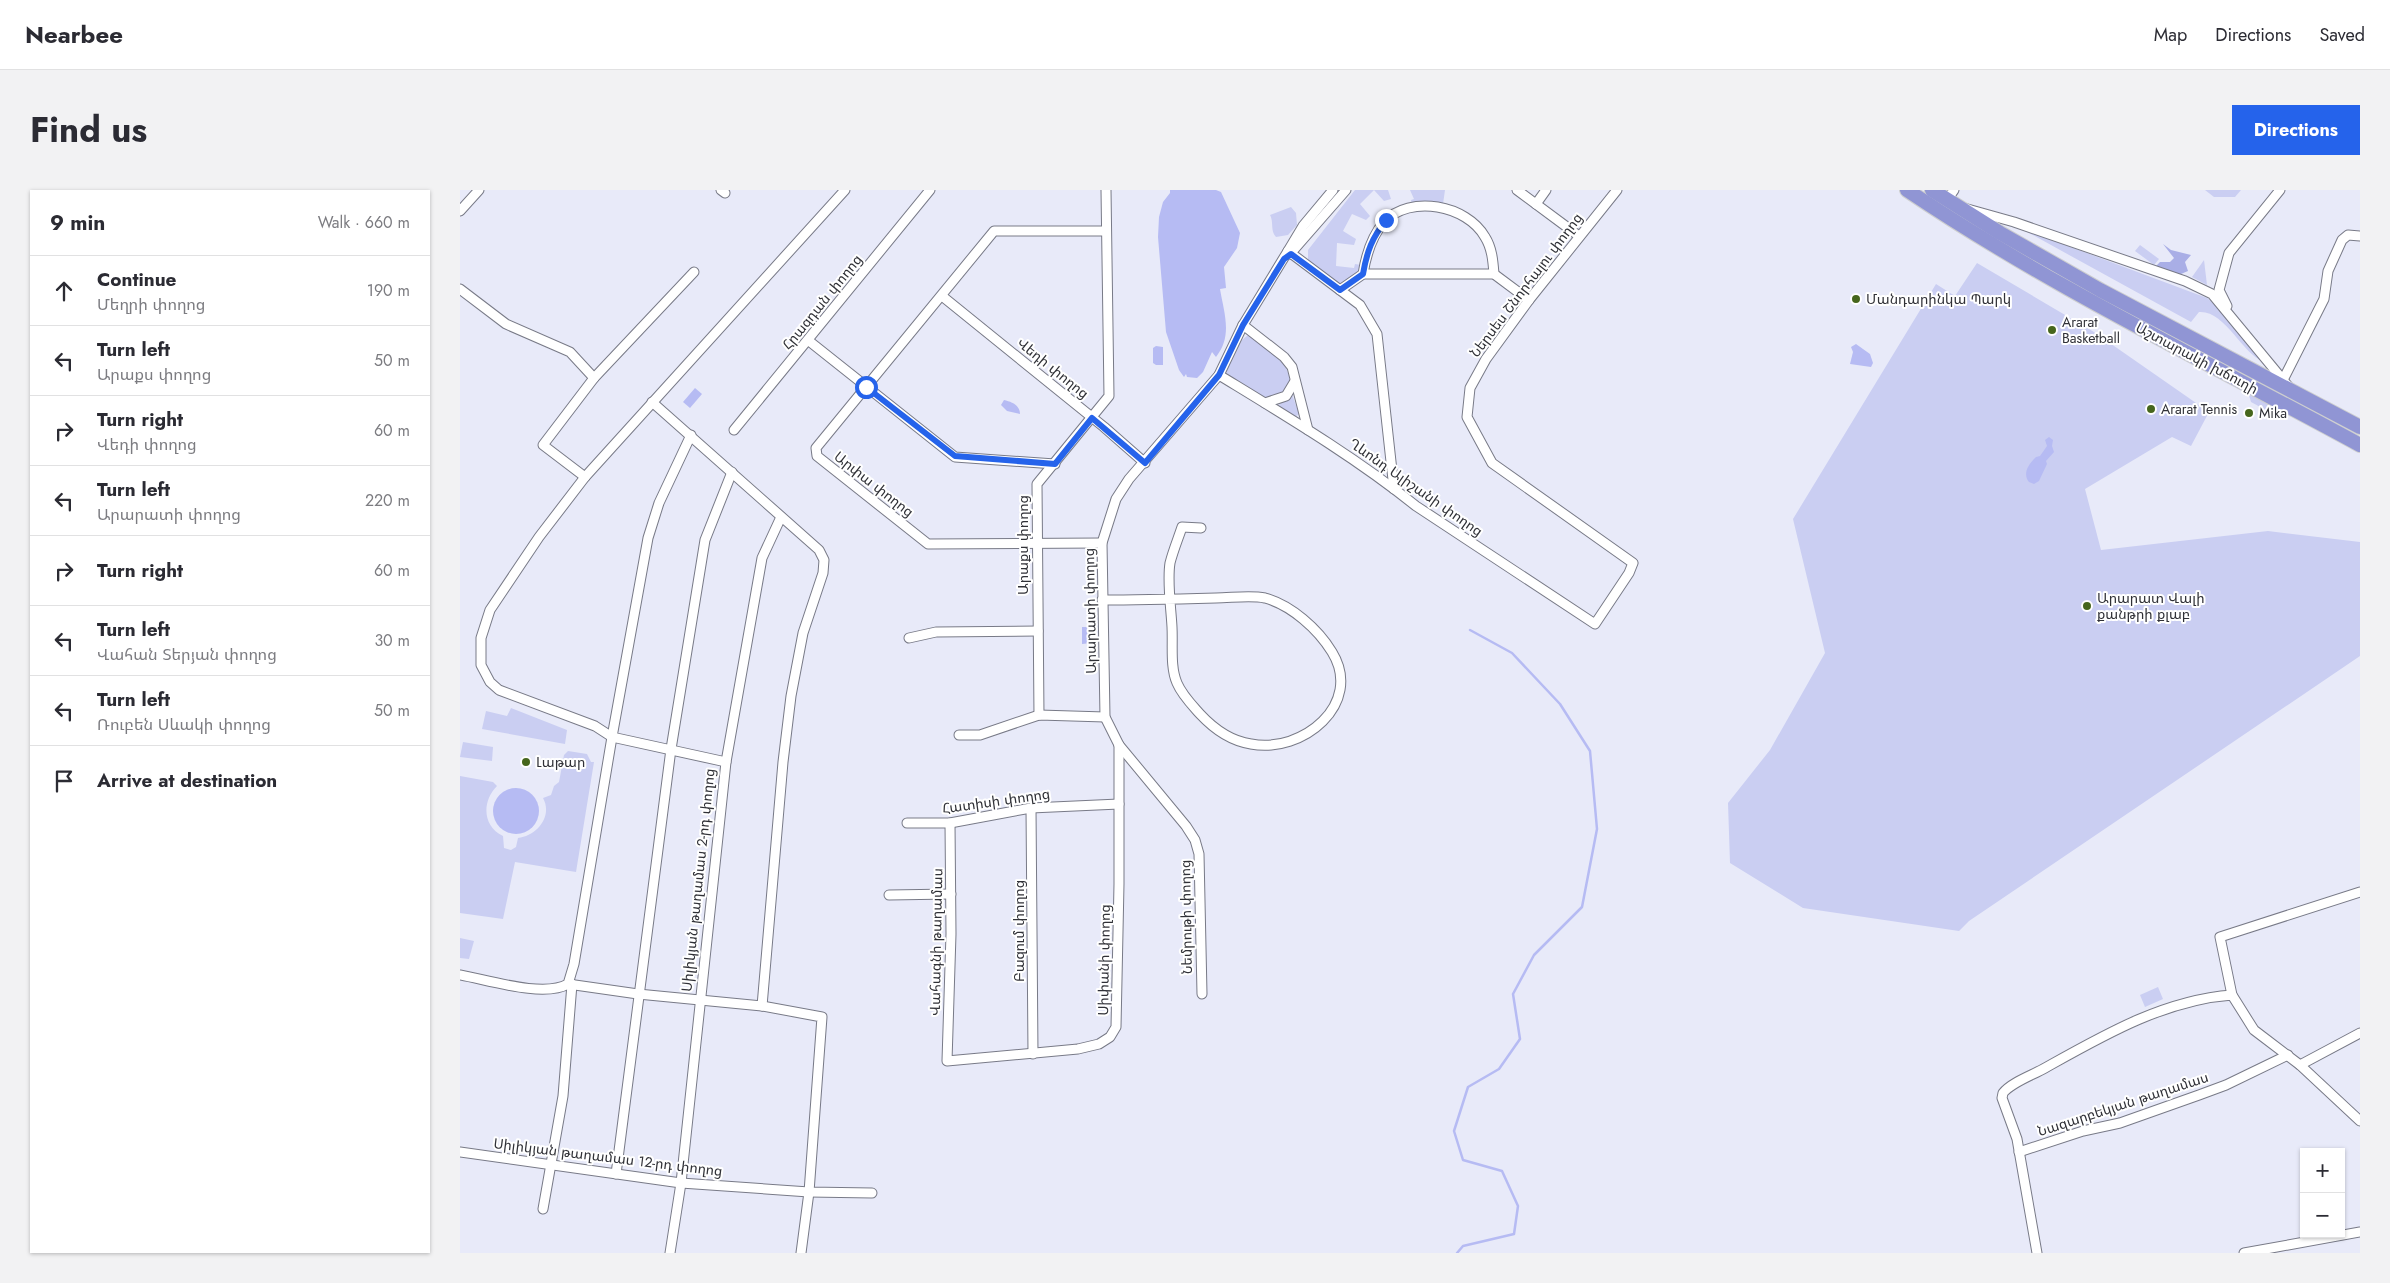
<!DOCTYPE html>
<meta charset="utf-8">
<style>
:root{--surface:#fff;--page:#f2f2f3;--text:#2b2b33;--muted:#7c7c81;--line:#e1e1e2;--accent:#2563eb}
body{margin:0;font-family:Jost,"Noto Sans Armenian",sans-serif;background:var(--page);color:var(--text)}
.controls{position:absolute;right:15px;bottom:15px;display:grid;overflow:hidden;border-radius:0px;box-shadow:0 1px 4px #0004}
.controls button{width:45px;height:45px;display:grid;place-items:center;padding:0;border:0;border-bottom:1px solid var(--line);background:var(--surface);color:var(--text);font:25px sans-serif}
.stop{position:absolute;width:15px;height:15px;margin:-11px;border:4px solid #2563eb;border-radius:50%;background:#fff}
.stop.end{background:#2563eb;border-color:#fff;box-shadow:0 1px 5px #0008}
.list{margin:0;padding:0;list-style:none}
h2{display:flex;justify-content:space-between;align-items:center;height:65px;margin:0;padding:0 20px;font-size:21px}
h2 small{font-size:16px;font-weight:400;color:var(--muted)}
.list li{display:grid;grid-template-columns:32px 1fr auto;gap:15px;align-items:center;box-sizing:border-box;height:70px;padding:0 20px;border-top:1px solid var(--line)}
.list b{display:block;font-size:19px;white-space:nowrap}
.list p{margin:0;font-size:16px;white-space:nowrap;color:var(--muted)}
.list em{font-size:16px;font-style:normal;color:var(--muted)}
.icon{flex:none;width:28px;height:28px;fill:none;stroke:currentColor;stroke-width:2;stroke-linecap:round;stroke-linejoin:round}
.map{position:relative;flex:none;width:1900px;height:1063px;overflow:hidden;border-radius:0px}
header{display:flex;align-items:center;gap:30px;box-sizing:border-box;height:70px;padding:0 25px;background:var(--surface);border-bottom:1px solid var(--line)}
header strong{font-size:24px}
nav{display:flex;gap:28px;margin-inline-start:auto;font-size:18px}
.intro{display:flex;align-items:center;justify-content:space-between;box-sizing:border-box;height:120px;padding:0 30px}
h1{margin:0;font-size:35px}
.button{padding:12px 22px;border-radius:0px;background:var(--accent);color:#fff;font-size:18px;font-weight:700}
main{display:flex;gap:30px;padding:0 30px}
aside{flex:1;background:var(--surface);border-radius:0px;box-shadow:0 1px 4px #0004}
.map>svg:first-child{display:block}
</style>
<header>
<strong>Nearbee</strong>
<nav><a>Map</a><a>Directions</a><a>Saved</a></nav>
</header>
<div class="intro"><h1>Find us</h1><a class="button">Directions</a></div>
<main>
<aside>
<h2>9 min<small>Walk · 660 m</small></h2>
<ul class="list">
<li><svg class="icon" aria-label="ahead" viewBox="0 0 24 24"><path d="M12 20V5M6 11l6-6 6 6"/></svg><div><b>Continue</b><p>Մեղրի փողոց</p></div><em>190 m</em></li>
<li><svg class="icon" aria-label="left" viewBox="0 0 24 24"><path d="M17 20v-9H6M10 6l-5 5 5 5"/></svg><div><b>Turn left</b><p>Արաքս փողոց</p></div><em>50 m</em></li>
<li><svg class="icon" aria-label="right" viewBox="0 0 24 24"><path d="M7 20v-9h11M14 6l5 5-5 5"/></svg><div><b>Turn right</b><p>Վեդի փողոց</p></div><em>60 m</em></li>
<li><svg class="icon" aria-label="left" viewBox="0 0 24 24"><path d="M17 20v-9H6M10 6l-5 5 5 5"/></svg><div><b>Turn left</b><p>Արարատի փողոց</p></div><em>220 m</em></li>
<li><svg class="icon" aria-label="right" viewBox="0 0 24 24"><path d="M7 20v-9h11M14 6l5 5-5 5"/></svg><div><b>Turn right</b></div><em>60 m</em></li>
<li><svg class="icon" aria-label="left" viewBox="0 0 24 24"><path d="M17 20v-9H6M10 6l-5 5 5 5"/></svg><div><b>Turn left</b><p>Վահան Տերյան փողոց</p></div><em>30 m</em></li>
<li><svg class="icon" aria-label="left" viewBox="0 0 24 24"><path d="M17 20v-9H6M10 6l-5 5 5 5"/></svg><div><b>Turn left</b><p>Ռուբեն Սևակի փողոց</p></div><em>50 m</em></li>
<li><svg class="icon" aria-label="arrive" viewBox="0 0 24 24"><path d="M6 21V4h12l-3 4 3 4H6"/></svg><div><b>Arrive at destination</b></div></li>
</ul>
</aside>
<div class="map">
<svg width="1900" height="1063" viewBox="0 0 1900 1063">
<rect width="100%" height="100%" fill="#e8eaf9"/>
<g fill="#cacef2">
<path d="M895,0H928L931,9L924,11L914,0L900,14L910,26L906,30L892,24L883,41L896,49L894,55L877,53L876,76L894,78L895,74L901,75L900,83L880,96L848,71V60Z"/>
<path d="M950,0H985L983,14L952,15L951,10L954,9Z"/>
<path d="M1745,0H1781L1775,7H1754Z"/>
<path d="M831,17L836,23L837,35L828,45L816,47C810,41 814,32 810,25Z"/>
<path d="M1560,38L1747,108L1758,117L1803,171C1783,165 1765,120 1739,122L1731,132Z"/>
<path d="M1680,55L1699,69L1694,75L1675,61Z"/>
<path d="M1744,70L1747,95L1732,87Z"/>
<path d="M1517,73L1634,142L1749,222L1731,256L1712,247L1625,299L1641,360L1808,341L1900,352V466L1509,731L1499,741L1343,718L1270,673L1268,613L1310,560L1365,463L1333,329L1476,94L1495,106Z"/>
<path d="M788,145C803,151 845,185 824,202C819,206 812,209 805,208C797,207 777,192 768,187L766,181L782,150Z"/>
<path d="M1788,202L1825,222L1815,225L1791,212Z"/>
<path d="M832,204L839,224L834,228L819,218V215Z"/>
<path d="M51,518L107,540L105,554L22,539L26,521L47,526Z"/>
<path d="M3,552L33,557L32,571L0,567Z"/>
<path d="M108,561L127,564L131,572H134L116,682L55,672L43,729L0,723V586L33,592L37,596C22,611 22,636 43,646L44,658L51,660L56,657L58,648C77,646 93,626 83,608L91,605L94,596L99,592L104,565Z"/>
<path d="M0,748L14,751L9,769L0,768Z"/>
<path d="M1698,797L1703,809L1685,817L1680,805Z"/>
</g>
<path fill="#a9aee6" d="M1703,54L1711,60L1731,65L1725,72L1728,81L1714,87L1693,79L1700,72H1710L1714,68Z"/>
<g fill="#b6bbf3">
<path d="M710,0H756L761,2L780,43L777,58L764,77L766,98L760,99C764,123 773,146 756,167L752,162L743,182L737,188L727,187L726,184L724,187L719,180L706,142L698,47L699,27L703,12L710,3Z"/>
<path d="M1396,154L1410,164L1413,173L1411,177L1390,174L1393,162L1391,157Z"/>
<path d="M696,156L703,157V175H696L693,173V158Z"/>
<path d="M235,198L242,204L230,218L223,212Z"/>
<path d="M544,210C552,212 560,215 560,224L547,221L541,215Z"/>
<path d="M1589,247L1593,250L1592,256L1594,262L1586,271L1587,274L1579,291L1574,294L1569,292C1562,283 1569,274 1576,267L1580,266L1587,256L1585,250Z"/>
<path d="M622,437H632V453L622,454Z"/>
<circle cx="56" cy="621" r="23"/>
</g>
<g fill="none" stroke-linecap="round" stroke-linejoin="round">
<path stroke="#b6bbf3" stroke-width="2.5" d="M997,1063L1003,1056L1054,1044L1058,1016L1042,981L1003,970L994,941L1008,897L1039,879L1060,849L1053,804L1074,765L1122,717L1137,639L1130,561L1100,514L1052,463L1010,440"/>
<g stroke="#787a87" stroke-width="11">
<g id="minor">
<path d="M261,0L265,3"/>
<path d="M1057,0L1119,46"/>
<path d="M1487,10L1494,0"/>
<path d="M1076,14L1086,0"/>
<path d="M1504,18L1554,32L1725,91L1752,104L1828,196"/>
<path d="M0,21L19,0"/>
<path d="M828,61L900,115L917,144L934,299"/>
<path d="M830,64L886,0"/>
<path d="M903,84C906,65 911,47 924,32C950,4 1007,15 1025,47C1032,58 1033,71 1034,84"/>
<path d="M0,99L46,134L110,162L134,188"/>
<path d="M880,100L903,84H1034L1069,110"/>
<path d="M482,106L644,237L685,273"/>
<path d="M1767,116L1759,100L1769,63L1820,0"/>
<path d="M783,135L824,167L832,177L848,240"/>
<path d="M349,151L495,267L595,274"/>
<path d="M759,185C826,226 895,267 956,316L1135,434L1169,383L1173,373L1032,273L1007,227L1010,198L1026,169L1069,110L1157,0"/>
<path d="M1823,190L1864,109L1868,81L1882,50L1888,45L1900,46"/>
<path d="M192,212L359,360L364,370L363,383L343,443L331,506L323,572L302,816"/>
<path d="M805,213L826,206L835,191"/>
<path d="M274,240L470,0"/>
<path d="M231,245L199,313L188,348L152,547L266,572"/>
<path d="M125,287L83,255L134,188L234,82"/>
<path d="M642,353L468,354L357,266L356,258L534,41H646"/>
<path d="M642,410C680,410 718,409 756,408C771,408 790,405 805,408C831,415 858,439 872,462C904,514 842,564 791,554C771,551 753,538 740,524C732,515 722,505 717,493C710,477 713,455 712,437C711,418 707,391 710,373C713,361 718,349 722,337L741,338"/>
<path d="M449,448L476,442L578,441"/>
<path d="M579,525L577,294L649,206L646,0"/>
<path d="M499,545H520L579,525L645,527"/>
<path d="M571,618L573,864"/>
<path d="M447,633H490L571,618L659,614"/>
<path d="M490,633L491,744L487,871L618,859L639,854L650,847L656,837L659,694V555"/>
<path d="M429,705L491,704"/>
<path d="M0,785C28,790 84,808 108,794L114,774L152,547L135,536L39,500L30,492L21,475V448L30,420L79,347L125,287L385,0"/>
<path d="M108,794L178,804L302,816L362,827L349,1002L341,1063"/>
<path d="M742,804L739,664L735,650L726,636L659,555L645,527L642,353L656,309L669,289L759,185L783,135L828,61L843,36L873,0"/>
<path d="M1772,805L1760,747L1900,702"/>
<path d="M1840,875L1900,843"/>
<path d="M0,962L221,993L349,1002L412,1003"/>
<path d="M1559,962L1623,941L1660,933L1739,905L1766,895L1828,865"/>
<path d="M156,984L211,559L245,350L272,282"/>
<path d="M83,1019L103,906L112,794"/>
<path d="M210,1063L221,993L266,572L302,368L321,327"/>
<path d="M1577,1063L1557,949L1542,908L1543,903C1552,892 1573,885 1585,878C1644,845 1704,810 1772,805L1794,840L1840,875L1900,931"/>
<path d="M1784,1063L1900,1042"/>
</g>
</g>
<g stroke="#cdcecf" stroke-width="16">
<g id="highway">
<path d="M1447,0C1591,97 1748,172 1900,255"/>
<path d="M1472,0L1540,43L1640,100L1900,237"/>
</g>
</g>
<use href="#minor" stroke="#fff" stroke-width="9"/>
<use href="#highway" stroke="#9095d4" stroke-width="14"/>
</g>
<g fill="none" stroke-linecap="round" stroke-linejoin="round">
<path stroke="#2563eb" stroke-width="6" d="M406,197L495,266L595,274L632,228L685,273L759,185L783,135L824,69L831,64L880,100L903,84C907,61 912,48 926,30"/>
</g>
<g fill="#46661d" stroke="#fff" stroke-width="2">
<circle cx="1396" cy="109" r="5"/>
<circle cx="1592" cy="140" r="5"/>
<circle cx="1691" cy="219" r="5"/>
<circle cx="1789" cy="223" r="5"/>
<circle cx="1627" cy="416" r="5"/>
<circle cx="66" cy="572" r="5"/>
</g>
<g text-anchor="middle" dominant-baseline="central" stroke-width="4" stroke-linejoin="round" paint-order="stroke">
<g font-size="14" fill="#303137" stroke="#fff">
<text transform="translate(1066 95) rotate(-53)">Ներսես Շնորհալու փողոց</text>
<text transform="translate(362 112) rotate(-51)">Հրազդան փողոց</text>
<text transform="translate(1737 168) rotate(28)">Աշտարակի խճուղի</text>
<text transform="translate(593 178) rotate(39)">Վեդի փողոց</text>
<text transform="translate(414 294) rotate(38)">Արփա փողոց</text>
<text transform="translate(956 297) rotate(35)">Ղևոնդ Ալիշանի փողոց</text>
<text transform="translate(563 355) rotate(-90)">Արաքս փողոց</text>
<text transform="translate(630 421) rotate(-91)">Արարատի փողոց</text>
<text transform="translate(536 611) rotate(-8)">Հատիսի փողոց</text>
<text transform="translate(238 690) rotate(-84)">Սիլիկյան թաղամաս 2-րդ փողոց</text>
<text transform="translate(726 727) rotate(-91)">Նեմրութի փողոց</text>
<text transform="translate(559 741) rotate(-90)">Բազում փողոց</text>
<text transform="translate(476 752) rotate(-89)">Վահագնի թաղամաս</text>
<text transform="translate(644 770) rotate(-89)">Սիփանի փողոց</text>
<text transform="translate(1663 914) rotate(-18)">Նազարբեկյան թաղամաս</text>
<text transform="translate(148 967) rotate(7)">Սիլիկյան թաղամաս 12-րդ փողոց</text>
</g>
<g font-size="14" fill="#303137" stroke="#fff" text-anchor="start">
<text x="1406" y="109">Մանդարինկա Պարկ</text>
<text x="1602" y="132">Ararat<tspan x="1602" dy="16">Basketball</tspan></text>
<text x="1701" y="219">Ararat Tennis</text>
<text x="1799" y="223">Mika</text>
<text x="1637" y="408">Արարատ Վալի<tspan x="1637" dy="16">քանթրի քլաբ</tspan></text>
<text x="76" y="572">Լաթար</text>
</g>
</g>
</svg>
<div class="controls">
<button>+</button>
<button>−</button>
</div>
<div class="stop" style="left:406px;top:197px"></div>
<div class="stop end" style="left:926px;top:30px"></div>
</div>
</main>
